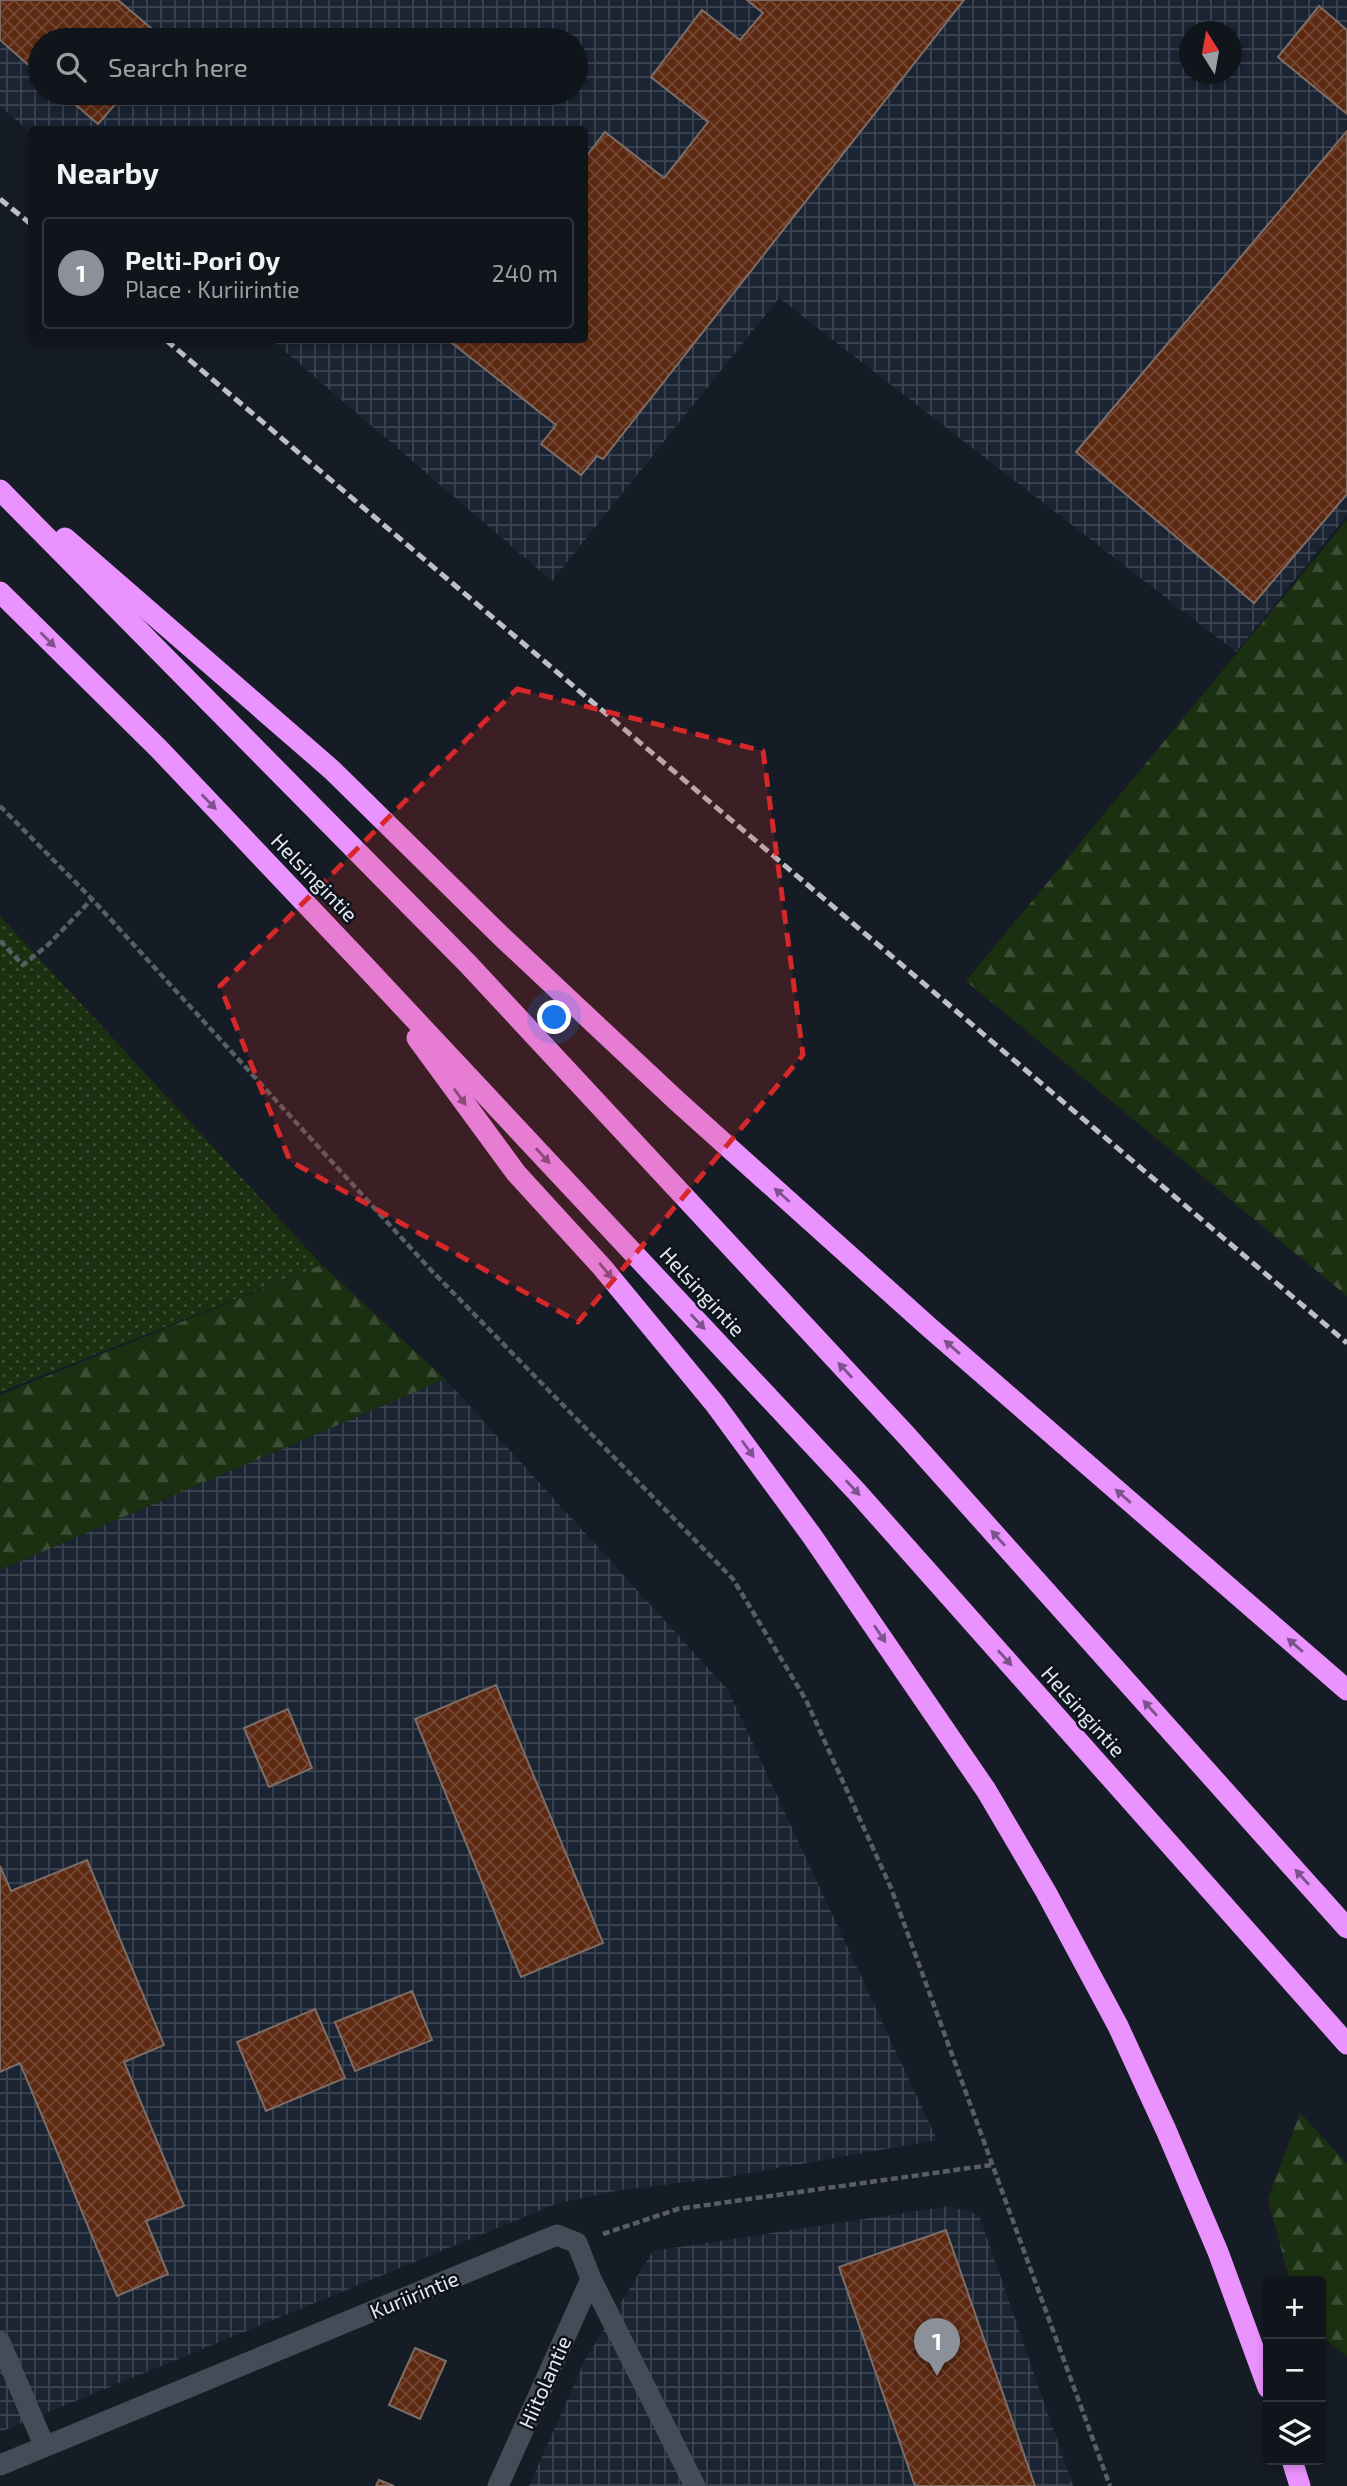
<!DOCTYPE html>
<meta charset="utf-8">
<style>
:root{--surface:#10151c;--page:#191e25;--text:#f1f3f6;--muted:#9c9fa3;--line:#30343b;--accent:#8c9099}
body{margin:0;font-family:"Exo 2",sans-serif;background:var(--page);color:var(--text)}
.controls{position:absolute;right:21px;bottom:21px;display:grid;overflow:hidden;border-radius:7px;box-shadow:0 4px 10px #0003}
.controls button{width:63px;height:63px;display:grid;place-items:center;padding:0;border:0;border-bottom:2px solid var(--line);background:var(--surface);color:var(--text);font:35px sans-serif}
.compass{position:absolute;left:1179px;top:21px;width:63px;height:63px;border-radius:50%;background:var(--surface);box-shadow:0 4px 10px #0003;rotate:349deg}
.you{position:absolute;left:555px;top:1018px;width:24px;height:24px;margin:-18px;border:5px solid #fff;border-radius:50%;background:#1a73e8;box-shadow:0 0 0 10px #1a73e833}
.badge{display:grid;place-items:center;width:46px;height:46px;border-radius:50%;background:var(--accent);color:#fff;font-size:23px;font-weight:700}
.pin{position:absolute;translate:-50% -58px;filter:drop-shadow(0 2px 4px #0008)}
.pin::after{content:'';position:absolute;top:37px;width:24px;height:21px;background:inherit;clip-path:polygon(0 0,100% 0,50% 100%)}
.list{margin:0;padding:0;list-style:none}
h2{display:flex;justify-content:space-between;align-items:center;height:91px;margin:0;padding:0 28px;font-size:30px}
h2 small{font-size:23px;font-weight:400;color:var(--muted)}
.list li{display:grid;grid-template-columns:46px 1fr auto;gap:21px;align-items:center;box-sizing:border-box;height:112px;margin:0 14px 14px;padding:0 14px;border:2px solid var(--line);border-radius:7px}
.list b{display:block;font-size:26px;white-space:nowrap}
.list p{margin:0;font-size:23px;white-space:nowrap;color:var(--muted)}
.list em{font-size:23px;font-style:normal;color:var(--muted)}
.icon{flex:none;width:38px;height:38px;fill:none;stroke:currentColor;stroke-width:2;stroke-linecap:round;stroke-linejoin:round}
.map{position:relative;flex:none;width:1347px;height:2486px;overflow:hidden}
.search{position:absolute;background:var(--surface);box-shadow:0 4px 10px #0003;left:28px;top:28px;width:560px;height:77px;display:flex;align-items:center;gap:18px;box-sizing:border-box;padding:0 24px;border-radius:38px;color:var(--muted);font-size:26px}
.panel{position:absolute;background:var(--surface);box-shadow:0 4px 10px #0003;left:28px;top:126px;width:560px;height:217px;border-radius:7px}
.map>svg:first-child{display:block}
</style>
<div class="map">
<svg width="1347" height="2486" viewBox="0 0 1347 2486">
<defs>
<pattern id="industrial-grid" width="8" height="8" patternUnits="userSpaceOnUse" patternTransform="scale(1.75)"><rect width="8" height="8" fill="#1b2433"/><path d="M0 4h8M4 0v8" fill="none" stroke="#3c4451"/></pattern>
<pattern id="grass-dots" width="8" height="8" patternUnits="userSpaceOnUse" patternTransform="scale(1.75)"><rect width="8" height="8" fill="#1b3010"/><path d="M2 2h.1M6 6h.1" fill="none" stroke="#3c4e33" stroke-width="1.8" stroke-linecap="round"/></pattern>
<pattern id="forest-firs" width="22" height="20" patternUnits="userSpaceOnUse" patternTransform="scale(1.75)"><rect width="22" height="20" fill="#1b3010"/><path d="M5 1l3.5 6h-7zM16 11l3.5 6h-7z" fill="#3c4e33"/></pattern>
<pattern id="building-cross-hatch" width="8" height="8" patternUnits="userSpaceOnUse" patternTransform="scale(1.75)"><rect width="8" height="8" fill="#5d2911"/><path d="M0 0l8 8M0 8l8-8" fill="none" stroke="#744834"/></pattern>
</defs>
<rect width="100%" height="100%" fill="#161c25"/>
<g fill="url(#industrial-grid)" fill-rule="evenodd">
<path d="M0,0H1347V515L1236,652L779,298L552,581L272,340H584V130H32L31,133L0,106ZM1190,32H1232V74H1190ZM40,40H576V93H40Z"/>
<path d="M445,1379L728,1690L937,2140L721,2178L620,2190L556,2204L0,2432V1570Z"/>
<path d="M950,2206L979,2215L1073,2486H529L585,2360L653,2251Z"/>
</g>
<path fill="url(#grass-dots)" d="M0,916L322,1265L0,1392Z"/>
<g fill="url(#forest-firs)">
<path d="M1347,520V1296L966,981Z"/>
<path d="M322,1265L445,1379L0,1570V1395Z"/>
<path d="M1300,2113L1347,2163V2356L1321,2336V2281H1290L1268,2199Z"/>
</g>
<g fill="url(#building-cross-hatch)" stroke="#7c6d67" stroke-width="2">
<path d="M0,0H118L165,40H40V75L0,40Z"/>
<path d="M747,0H964L603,459L597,456L581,475L541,444L556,425L448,340H584V159L605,132L664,178L708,122L651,77L702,10L740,40L763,13Z"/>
<path d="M1319,6L1347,30V114L1278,57Z"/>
<path d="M62,93H125L98,124Z"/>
<path d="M1347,131V494L1254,603L1076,452Z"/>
<path d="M496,1685L603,1943L521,1977L415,1719Z"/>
<path d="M288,1709L312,1768L269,1787L244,1728Z"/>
<path d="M87,1860L164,2045L124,2062L184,2206L146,2221L168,2274L117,2296L20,2063L0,2072V1866L11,1891Z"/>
<path d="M412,1991L432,2040L355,2071L335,2022Z"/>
<path d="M315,2009L345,2078L266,2111L237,2042Z"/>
<path d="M946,2230L1035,2486H915L839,2267Z"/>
<path d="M415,2348L446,2361L420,2419L389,2405Z"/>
<path d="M379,2480L394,2486H376Z"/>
</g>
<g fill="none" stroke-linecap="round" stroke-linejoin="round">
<g stroke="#585e66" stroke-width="4.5" stroke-dasharray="7 3.5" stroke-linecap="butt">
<path d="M0,806L92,899L429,1268L733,1579L806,1700L891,1888L1110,2486"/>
<path d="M0,941L23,965L49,944L92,899"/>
<path d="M603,2234L678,2209L991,2165"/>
</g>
<path stroke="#454c57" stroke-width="21" d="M0,2342L44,2445"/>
<g stroke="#454c57" stroke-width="21">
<path d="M0,2465L557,2235L577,2243L591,2279L695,2486"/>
<path d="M498,2486L591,2279"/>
</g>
<g stroke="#ea93fe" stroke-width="21">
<path d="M0,490L468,964L906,1435L1347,1928"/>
<path d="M65,538L332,770L502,937L677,1101L930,1328L1347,1690"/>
<path d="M0,592L159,749L362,963L857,1492L1347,2044"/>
<path d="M417,1038L516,1173L602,1267L715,1404L812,1536L986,1790L1046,1892L1118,2026L1166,2130L1218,2252L1268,2388"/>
<path d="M1292,2460L1300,2486"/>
</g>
<g stroke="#bcc1c9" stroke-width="5" stroke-dasharray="10 5" stroke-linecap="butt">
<path d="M0,199L32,225"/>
<path d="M166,340L1347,1343"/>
</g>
</g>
<defs><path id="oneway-solid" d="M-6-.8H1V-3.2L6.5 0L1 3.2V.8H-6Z" transform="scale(1.75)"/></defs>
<g fill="#7c538d">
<use href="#oneway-solid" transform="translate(48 640) rotate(45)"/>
<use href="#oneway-solid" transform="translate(209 802) rotate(46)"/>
<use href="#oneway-solid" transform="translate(460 1097) rotate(54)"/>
<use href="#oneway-solid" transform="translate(543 1156) rotate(47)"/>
<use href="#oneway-solid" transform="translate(782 1195) rotate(-138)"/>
<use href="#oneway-solid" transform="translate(606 1271) rotate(50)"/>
<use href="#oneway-solid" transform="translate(698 1322) rotate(47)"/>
<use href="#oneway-solid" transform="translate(952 1347) rotate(-139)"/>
<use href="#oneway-solid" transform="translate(845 1370) rotate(-133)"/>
<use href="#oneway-solid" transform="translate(748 1449) rotate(54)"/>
<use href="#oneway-solid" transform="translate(853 1488) rotate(47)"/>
<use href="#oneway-solid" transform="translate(1123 1496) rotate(-139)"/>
<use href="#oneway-solid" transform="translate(998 1538) rotate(-132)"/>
<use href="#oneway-solid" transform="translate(880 1634) rotate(56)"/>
<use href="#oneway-solid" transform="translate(1295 1645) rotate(-139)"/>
<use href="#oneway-solid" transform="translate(1005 1658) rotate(48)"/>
<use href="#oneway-solid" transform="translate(1150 1708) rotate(-132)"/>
<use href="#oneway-solid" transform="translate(1302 1877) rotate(-132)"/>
</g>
<path fill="#d62828" fill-opacity="0.2" stroke="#d62828" stroke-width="5" stroke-dasharray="14 9" stroke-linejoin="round" d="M517,689L763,751L803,1055L578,1322L290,1161L220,986Z"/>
<g text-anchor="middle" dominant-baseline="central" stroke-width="5" stroke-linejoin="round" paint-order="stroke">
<g font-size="21" fill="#e3e8ef" stroke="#0d131c">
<text transform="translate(315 877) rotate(46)">Helsingintie</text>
<text transform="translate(703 1291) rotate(47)">Helsingintie</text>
<text transform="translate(1084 1711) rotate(48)">Helsingintie</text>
<text transform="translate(414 2294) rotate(-22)">Kuriirintie</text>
<text transform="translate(544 2382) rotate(-66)">Hiitolantie</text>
</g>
</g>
</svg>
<div class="controls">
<button>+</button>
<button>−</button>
<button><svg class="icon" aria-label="layers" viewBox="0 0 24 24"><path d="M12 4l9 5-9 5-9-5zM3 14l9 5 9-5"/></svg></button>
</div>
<svg class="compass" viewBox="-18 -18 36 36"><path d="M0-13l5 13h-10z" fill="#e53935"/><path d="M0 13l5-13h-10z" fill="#9c9fa3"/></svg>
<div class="you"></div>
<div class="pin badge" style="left:937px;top:2376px">1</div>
<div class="search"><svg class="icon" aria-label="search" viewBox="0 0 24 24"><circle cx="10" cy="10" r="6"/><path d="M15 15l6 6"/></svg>Search here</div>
<section class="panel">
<h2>Nearby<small></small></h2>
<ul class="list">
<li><span class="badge">1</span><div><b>Pelti-Pori Oy</b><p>Place · Kuriirintie</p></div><em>240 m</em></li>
</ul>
</section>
</div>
